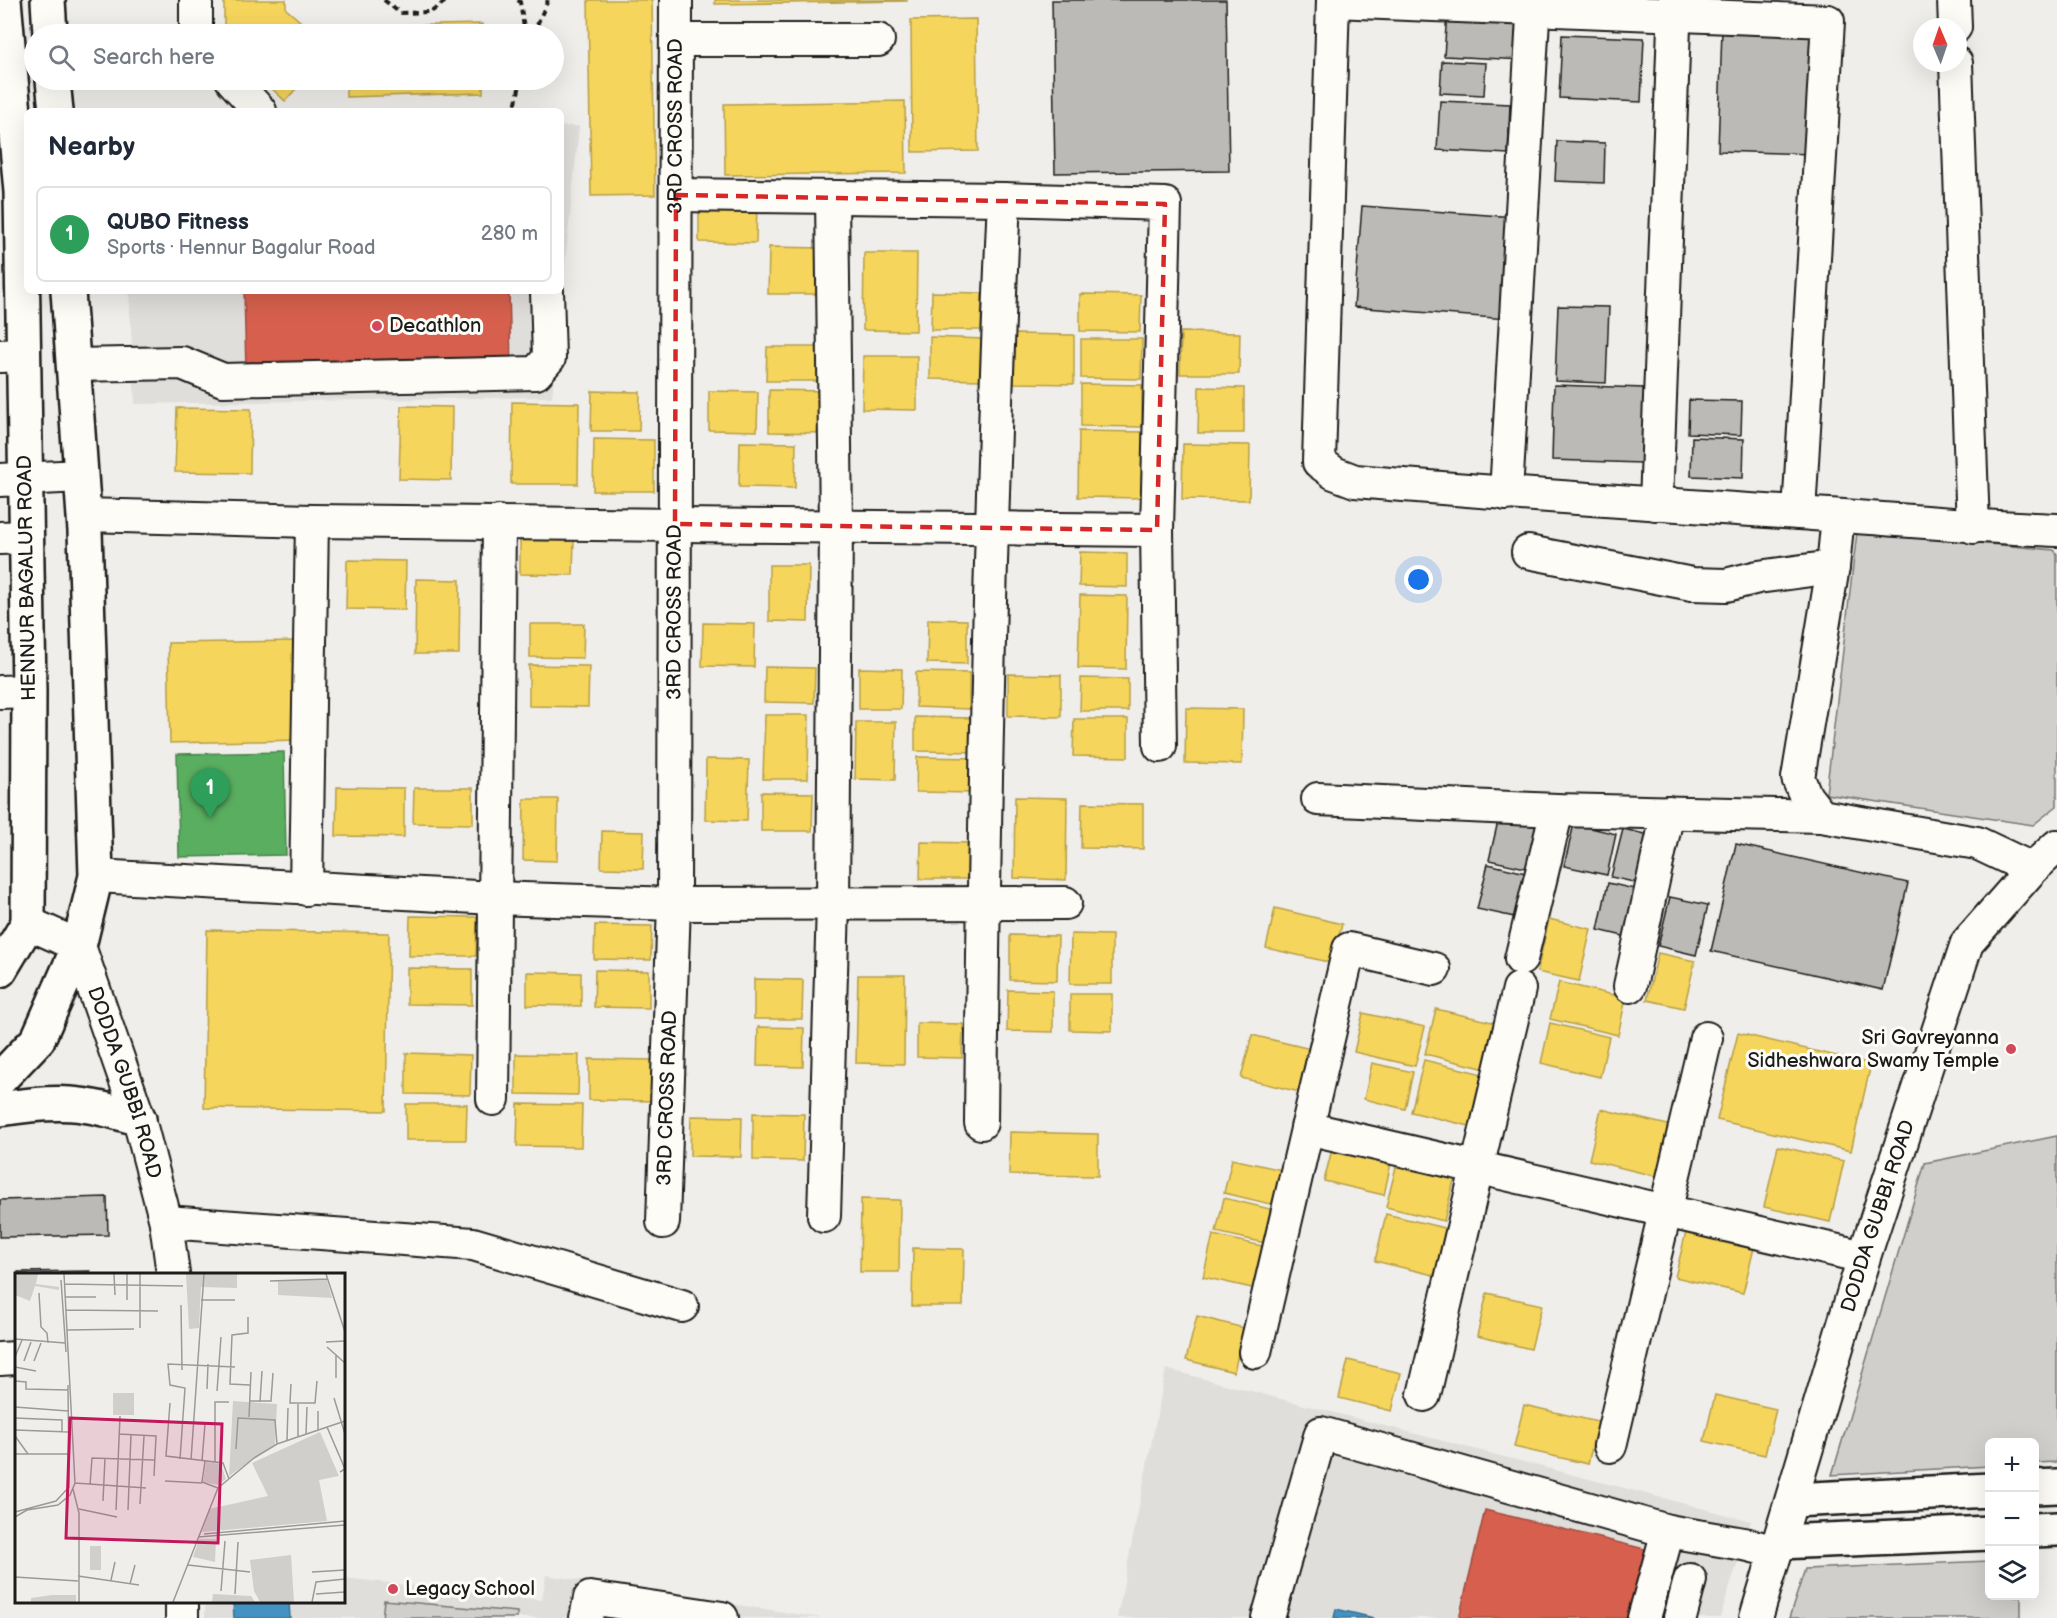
<!DOCTYPE html>
<meta charset="utf-8">
<style>
:root{--surface:#fff;--page:#f6f6f7;--text:#1f2937;--muted:#747a83;--line:#e0e1e3;--accent:#b45309}
body{margin:0;font-family:"Balsamiq Sans",sans-serif;background:var(--page);color:var(--text)}
.controls{position:absolute;right:18px;bottom:18px;display:grid;overflow:hidden;border-radius:9px;box-shadow:0 6px 24px #0002}
.controls button{width:54px;height:54px;display:grid;place-items:center;padding:0;border:0;border-bottom:2px solid var(--line);background:var(--surface);color:var(--text);font:30px sans-serif}
.compass{position:absolute;left:1913px;top:18px;width:54px;height:54px;border-radius:50%;background:var(--surface);box-shadow:0 6px 24px #0002;rotate:358deg}
.you{position:absolute;left:1419px;top:580px;width:21px;height:21px;margin:-15px;border:4px solid #fff;border-radius:50%;background:#1a73e8;box-shadow:0 0 0 9px #1a73e833}
.badge{display:grid;place-items:center;width:39px;height:39px;border-radius:50%;background:var(--accent);color:#fff;font-size:20px;font-weight:700}
.pin{position:absolute;translate:-50% -50px;filter:drop-shadow(0 2px 3px #0008)}
.pin::after{content:'';position:absolute;top:32px;width:21px;height:18px;background:inherit;clip-path:polygon(0 0,100% 0,50% 100%)}
.list{margin:0;padding:0;list-style:none}
h2{display:flex;justify-content:space-between;align-items:center;height:78px;margin:0;padding:0 24px;font-size:26px}
h2 small{font-size:20px;font-weight:400;color:var(--muted)}
.list li{display:grid;grid-template-columns:39px 1fr auto;gap:18px;align-items:center;box-sizing:border-box;height:96px;margin:0 12px 12px;padding:0 12px;border:2px solid var(--line);border-radius:9px}
.list b{display:block;font-size:22px;white-space:nowrap}
.list p{margin:0;font-size:20px;white-space:nowrap;color:var(--muted)}
.list em{font-size:20px;font-style:normal;color:var(--muted)}
.icon{flex:none;width:33px;height:33px;fill:none;stroke:currentColor;stroke-width:2;stroke-linecap:round;stroke-linejoin:round}
.map{position:relative;flex:none;width:2057px;height:1618px;overflow:hidden}
.search{position:absolute;background:var(--surface);box-shadow:0 6px 24px #0002;left:24px;top:24px;width:540px;height:66px;display:flex;align-items:center;gap:15px;box-sizing:border-box;padding:0 21px;border-radius:33px;color:var(--muted);font-size:22px}
.panel{position:absolute;background:var(--surface);box-shadow:0 6px 24px #0002;left:24px;top:108px;width:540px;height:186px;border-radius:9px}
.map>svg:first-child{display:block}
</style>
<div class="map">
<svg width="2057" height="1618" viewBox="0 0 2057 1618">
<rect width="100%" height="100%" fill="#f0eeea"/>
<filter id="ink" filterUnits="userSpaceOnUse"><feTurbulence type="fractalNoise" baseFrequency=".0167" numOctaves="2"/><feDisplacementMap in="SourceGraphic" scale="12" xChannelSelector="R" yChannelSelector="G"/><feConvolveMatrix kernelMatrix="1 2 1 2 8 2 1 2 1" color-interpolation-filters="sRGB"/></filter>
<g filter="url(#ink)">
<g fill="#e0deda">
<path d="M561,126H579L552,397L135,404L129,291H561Z"/>
<path d="M1166,1369L1751,1521L1720,1618H1117Z"/>
<path d="M546,1575L822,1618H205V1602H344V1578L542,1600Z"/>
</g>
<g fill="#d0cfcc" stroke="#767674" stroke-width="1.5">
<path d="M1857,532L2054,550L2057,554V806L2033,825L1826,794Z"/>
<path d="M2057,1136V1462L2035,1463L2034,1442H1990L1989,1466L1832,1475L1925,1163Z"/>
<path d="M1989,1561L1990,1596H2021V1618H1789L1805,1569Z"/>
<path d="M384,1600L517,1612V1618H382Z"/>
</g>
<g fill="#f6d55c" stroke="#b59e49" stroke-width="1.5">
<path d="M224,0H286V9L315,34H224Z"/>
<path d="M588,0H652L655,195L591,196Z"/>
<path d="M715,0H907V1L715,4Z"/>
<path d="M976,19L978,151L912,152L911,20Z"/>
<path d="M482,24V34H345L344,27Z"/>
<path d="M263,80H304L285,101Z"/>
<path d="M346,80H483V93L346,97Z"/>
<path d="M905,101L906,173L725,175L724,104Z"/>
<path d="M699,202L757,203L756,243L699,242Z"/>
<path d="M769,247L824,248L823,294H768Z"/>
<path d="M864,253H917L916,331L863,330Z"/>
<path d="M932,292L982,293L981,330H931Z"/>
<path d="M1080,294L1141,295L1140,332L1080,331Z"/>
<path d="M1181,332L1240,333L1239,374H1180Z"/>
<path d="M1015,334L1074,335V384L1014,383Z"/>
<path d="M930,337L984,339L983,380L930,379Z"/>
<path d="M1081,339H1142L1141,379L1081,378Z"/>
<path d="M767,347H818V381H766Z"/>
<path d="M863,356H917V410L862,409Z"/>
<path d="M1081,384L1142,385V427L1081,426Z"/>
<path d="M1199,387L1244,388V433H1198Z"/>
<path d="M769,390L825,391V433L769,432Z"/>
<path d="M592,391L640,392L639,431H591Z"/>
<path d="M709,391L758,392L757,431L709,430Z"/>
<path d="M512,402L579,403L578,484H511Z"/>
<path d="M401,406L452,407L451,480L399,479Z"/>
<path d="M177,408L251,409L250,473L175,472Z"/>
<path d="M1079,431L1146,432V498L1078,497Z"/>
<path d="M594,439L654,440V491H593Z"/>
<path d="M740,442L796,443L795,488L739,487Z"/>
<path d="M1183,444L1250,445L1249,500L1182,499Z"/>
<path d="M520,537L574,538L573,575L520,574Z"/>
<path d="M1080,552L1127,553V587L1079,586Z"/>
<path d="M347,560L406,561L405,610L346,609Z"/>
<path d="M769,565H809L808,622L769,621Z"/>
<path d="M416,579L460,580L459,654H415Z"/>
<path d="M1080,595L1127,596L1126,669L1078,668Z"/>
<path d="M928,619L967,620V664L927,663Z"/>
<path d="M703,623L755,624L754,667L702,666Z"/>
<path d="M530,624H584L583,658L530,657Z"/>
<path d="M299,641L301,740L170,743L168,643Z"/>
<path d="M529,665L589,666L588,707L529,706Z"/>
<path d="M765,667L815,668L814,703L764,702Z"/>
<path d="M859,668L902,669L901,709H859Z"/>
<path d="M916,672L969,673V709L916,707Z"/>
<path d="M1008,674L1061,675V717L1008,716Z"/>
<path d="M1081,678L1128,679V711H1080Z"/>
<path d="M1186,708L1243,709L1242,764L1185,763Z"/>
<path d="M765,715H809L808,779H763Z"/>
<path d="M915,717L975,718V752L915,751Z"/>
<path d="M1074,719H1128V757L1073,756Z"/>
<path d="M856,722H896L895,780L855,779Z"/>
<path d="M917,757L977,758L976,793L916,792Z"/>
<path d="M706,759L749,760L747,821L705,820Z"/>
<path d="M337,787L404,788V837L336,836Z"/>
<path d="M414,788H473V824L413,823Z"/>
<path d="M761,792L813,793L812,831H761Z"/>
<path d="M1015,797L1067,798L1066,880L1014,878Z"/>
<path d="M524,799H558L557,861L523,860Z"/>
<path d="M1082,803L1143,804V849L1081,848Z"/>
<path d="M602,831L644,832L643,869L601,868Z"/>
<path d="M921,842L971,843V879H920Z"/>
<path d="M1275,908L1342,924L1333,963L1266,948Z"/>
<path d="M410,916L477,917L476,956H409Z"/>
<path d="M1549,919L1591,929L1579,981L1537,972Z"/>
<path d="M595,925L652,926L651,960L594,959Z"/>
<path d="M207,930L389,933L386,1111L204,1108Z"/>
<path d="M1071,934L1112,935V984H1070Z"/>
<path d="M1010,935L1058,936L1057,981L1010,980Z"/>
<path d="M1658,953L1695,961L1684,1008L1647,1000Z"/>
<path d="M407,968L472,969V1005L407,1004Z"/>
<path d="M595,970L649,971V1008L594,1007Z"/>
<path d="M527,972L581,973V1006L527,1005Z"/>
<path d="M858,975H905L904,1064L856,1063Z"/>
<path d="M754,979L803,980L802,1019H754Z"/>
<path d="M1559,982L1626,998L1618,1035L1550,1019Z"/>
<path d="M1008,990L1053,991V1032L1007,1031Z"/>
<path d="M1070,994H1112V1031L1070,1030Z"/>
<path d="M1436,1009L1505,1025L1494,1071L1425,1054Z"/>
<path d="M1363,1013L1425,1027L1415,1066L1354,1052Z"/>
<path d="M917,1023L963,1024L962,1058L917,1057Z"/>
<path d="M1550,1023L1609,1037L1600,1077L1541,1063Z"/>
<path d="M758,1027L804,1028L803,1067L757,1066Z"/>
<path d="M1738,1033L1871,1064L1851,1151L1717,1120Z"/>
<path d="M1252,1035L1315,1050L1304,1093L1241,1078Z"/>
<path d="M406,1053L471,1055L470,1095L406,1094Z"/>
<path d="M516,1054L579,1055L578,1095L516,1094Z"/>
<path d="M589,1059L657,1060L656,1101L589,1100Z"/>
<path d="M1424,1060L1491,1076L1478,1128L1411,1112Z"/>
<path d="M1372,1063L1413,1072L1405,1109L1364,1099Z"/>
<path d="M406,1104H467L466,1140H406Z"/>
<path d="M518,1104L582,1105L581,1147L517,1146Z"/>
<path d="M1601,1109L1672,1126L1659,1177L1589,1160Z"/>
<path d="M753,1113L804,1114L803,1161L753,1160Z"/>
<path d="M691,1116L742,1117L741,1157L690,1156Z"/>
<path d="M1010,1132L1098,1134V1176L1009,1175Z"/>
<path d="M1333,1145L1392,1158L1384,1195L1324,1181Z"/>
<path d="M1778,1146L1844,1161L1830,1222L1764,1207Z"/>
<path d="M1232,1159L1287,1171L1279,1206L1224,1193Z"/>
<path d="M1398,1159L1456,1172L1444,1221L1386,1207Z"/>
<path d="M1224,1198L1278,1211L1270,1244L1216,1232Z"/>
<path d="M861,1199L900,1200L899,1272H860Z"/>
<path d="M1386,1214L1457,1231L1446,1278L1375,1261Z"/>
<path d="M1687,1228L1755,1244L1743,1293L1675,1277Z"/>
<path d="M1213,1235L1271,1248L1261,1290L1203,1277Z"/>
<path d="M913,1248L964,1249L963,1306H912Z"/>
<path d="M1487,1293L1542,1305L1531,1349L1477,1336Z"/>
<path d="M1197,1316L1244,1328L1234,1372L1186,1360Z"/>
<path d="M1348,1360L1401,1373L1392,1411L1339,1398Z"/>
<path d="M1715,1395L1776,1409L1765,1455L1704,1441Z"/>
<path d="M1524,1405L1598,1422L1588,1464L1514,1447Z"/>
</g>
<g fill="#d6604d" stroke="#9e4c3e" stroke-width="1.5">
<path d="M244,291H509L511,362L246,371Z"/>
<path d="M1485,1510L1649,1550L1632,1618H1459Z"/>
</g>
<g fill="#4393c3" stroke="#376f91" stroke-width="1.5">
<path d="M233,1602H289L290,1618H234Z"/>
<path d="M1336,1609L1374,1618H1334Z"/>
</g>
<path fill="#5aae61" stroke="#47824c" stroke-width="1.5" d="M284,752L286,855L179,857L177,754Z"/>
<g fill="#bbbab6" stroke="#1c1c1c" stroke-width="1.5">
<path d="M1052,0H1226L1229,171L1055,173Z"/>
<path d="M1447,12L1525,16L1523,60L1444,56Z"/>
<path d="M1722,29L1816,33L1812,154L1718,151Z"/>
<path d="M1562,35L1644,38L1641,102L1559,98Z"/>
<path d="M1442,61L1486,63L1484,95L1440,93Z"/>
<path d="M1440,101L1510,104L1508,154L1437,150Z"/>
<path d="M1557,141L1605,143L1604,183L1555,181Z"/>
<path d="M1362,206L1515,217L1507,319L1354,307Z"/>
<path d="M1558,306L1609,307L1606,383L1555,381Z"/>
<path d="M1554,385L1644,388L1641,463L1552,460Z"/>
<path d="M1689,400L1742,401L1741,435L1688,433Z"/>
<path d="M1692,437L1744,439L1743,478L1691,476Z"/>
<path d="M1499,817L1544,827L1534,870L1489,860Z"/>
<path d="M1574,824L1616,834L1607,875L1564,866Z"/>
<path d="M1623,829L1658,837L1647,885L1611,877Z"/>
<path d="M1736,844L1908,883L1883,990L1711,951Z"/>
<path d="M1488,864L1534,875L1524,919L1477,909Z"/>
<path d="M1608,883L1643,891L1632,938L1598,930Z"/>
<path d="M1670,897L1708,905L1696,955L1658,946Z"/>
<path d="M107,1197L108,1235L0,1237V1200Z"/>
<path d="M90,1271V1274H18V1272Z"/>
</g>
<g fill="none" stroke-linecap="round" stroke-linejoin="round">
<g stroke="#1c1c1c" stroke-width="36">
<g id="minor">
<path d="M196,0V34"/>
<path d="M1333,0L1319,462L1334,473L1355,481C1507,494 1660,504 1812,514C1894,519 1975,527 2057,530"/>
<path d="M1954,0L1955,27"/>
<path d="M1333,1L1828,21L1799,513"/>
<path d="M676,40H878"/>
<path d="M1956,63L1973,527"/>
<path d="M232,80L260,111"/>
<path d="M676,195L1004,199L1165,204L1157,530L1160,746"/>
<path d="M0,356L23,355"/>
<path d="M73,365L182,363L223,380L536,373L549,358L547,291"/>
<path d="M0,480L81,476"/>
<path d="M1506,494L1534,0"/>
<path d="M1656,504L1675,0"/>
<path d="M84,515L312,521"/>
<path d="M1838,516L1833,567L1798,778L1806,797L1821,816L1977,843L2032,869"/>
<path d="M0,538L26,537"/>
<path d="M1528,552L1692,584L1726,585L1758,577L1833,567"/>
<path d="M0,692L29,691"/>
<path d="M1318,799L1557,810L1821,816"/>
<path d="M96,876L494,898L674,904L1065,903"/>
<path d="M306,889L312,521L1157,530"/>
<path id="s1" d="M28,923L79,946L139,1119L166,1222L173,1274"/>
<path d="M1521,959L1557,810"/>
<path d="M1630,986L1668,812"/>
<path d="M493,1099L499,522"/>
<path d="M981,1123C984,815 990,507 1004,199"/>
<path d="M1307,1128L1864,1257"/>
<path d="M824,1216L833,904L836,526L832,197"/>
<path d="M166,1222L473,1244L682,1306"/>
<path id="s2" d="M663,1222L674,904L676,0"/>
<path d="M1255,1352L1349,949L1434,969"/>
<path d="M0,1359L16,1358"/>
<path d="M1424,1395L1519,989"/>
<path d="M1610,1446L1706,1038"/>
<path d="M182,1602V1618"/>
<path d="M586,1618L590,1598L722,1618"/>
<path d="M1268,1618L1321,1433L1668,1531L1749,1545L1776,1552"/>
<path d="M1644,1618L1668,1531"/>
<path d="M1680,1618L1690,1580"/>
<path id="s3" d="M1756,1618L1864,1257L1967,943L2032,869L2057,846"/>
</g>
</g>
<g stroke="#1c1c1c" stroke-width="38">
<g id="major">
<path d="M48,0L50,34"/>
<path d="M53,80L56,111"/>
<path d="M0,970L28,923L29,691L21,192L4,0"/>
<path d="M0,1079L38,1039L79,946L96,876L85,531L68,291"/>
<path d="M0,1109C57,1100 84,1101 139,1119"/>
<path d="M2034,1487L2057,1486"/>
<path d="M1793,1500L1990,1490"/>
<path d="M2034,1530L2057,1529"/>
<path d="M1779,1542L1990,1533"/>
</g>
</g>
<g stroke="#1c1c1c" stroke-width="4" stroke-dasharray="6 4.5" stroke-linecap="butt">
<path d="M384,0L400,13L431,12L447,0"/>
<path d="M518,0L520,2L525,34"/>
<path d="M533,34L548,0"/>
<path d="M509,111L515,107L521,80"/>
</g>
<use href="#minor" stroke="#fdfcf7" stroke-width="32"/>
<use href="#major" stroke="#fdfcf7" stroke-width="33"/>
</g>
</g>
<path fill="none" stroke="#d62828" stroke-width="4.5" stroke-dasharray="12 8" stroke-linejoin="round" d="M676,195L1165,204L1157,530L675,524Z"/>
<g fill="#d1495b" stroke="#fdfcf7" stroke-width="2">
<circle cx="377" cy="326" r="6"/>
<circle cx="2011" cy="1049" r="6"/>
<circle cx="393" cy="1589" r="6"/>
</g>
<g text-anchor="middle" dominant-baseline="central" stroke-width="6" stroke-linejoin="round" paint-order="stroke">
<g font-size="20" fill="#1c1c1c" stroke="#fdfcf7">
<text stroke="none"><textPath href="#s2" startOffset="1096">3RD CROSS ROAD</textPath></text>
<text transform="translate(27 578) rotate(-91)">HENNUR BAGALUR ROAD</text>
<text stroke="none"><textPath href="#s2" startOffset="610">3RD CROSS ROAD</textPath></text>
<text stroke="none"><textPath href="#s1" startOffset="200">DODDA GUBBI ROAD</textPath></text>
<text stroke="none"><textPath href="#s2" startOffset="124">3RD CROSS ROAD</textPath></text>
<text stroke="none"><textPath href="#s3" startOffset="420">DODDA GUBBI ROAD</textPath></text>
</g>
<g font-size="20" fill="#1c1c1c" stroke="#fdfcf7" text-anchor="start">
<text x="389" y="326">Decathlon</text>
<text x="1999" y="1038" text-anchor="end">Sri Gavreyanna<tspan x="1999" dy="23">Sidheshwara Swamy Temple</tspan></text>
<text x="405" y="1589">Legacy School</text>
</g>
</g>
<g transform="translate(15 1273)">
<rect width="330" height="330" fill="#f0eeea"/>
<path d="M0,1H23L21,11L44,14V17L20,13L15,28L0,22ZM171,1H222V15L186,14L184,55L174,56ZM263,7H312L317,25L263,22ZM98,120H119V142H98ZM218,128L262,131L260,171L214,203ZM305,159L324,203L304,207L312,248L187,259L194,236L253,223L237,190ZM191,189L206,191L211,206L203,212L188,209ZM184,266H201L200,289L178,284ZM75,273H86V297H75ZM276,282L279,329H245L239,318L235,287ZM198,321L236,323L240,329H197ZM37,322H61V329H16V325Z" fill="#d0cfcc"/>
<path fill="none" stroke="#9b9a98" stroke-width="1.5" d="M99,1L100,22M125,1V55M311,1L330,59M46,7L51,79M255,8L313,6M49,11L168,13M24,20L26,54L32,60L33,70M50,24H81M112,27V1M186,27H220M166,32L167,97M51,37L143,38M233,44V60L217,62L215,111L235,112M52,57L119,56M0,66L50,70M311,69L330,68M312,74L330,90M321,82V105M0,84L7,67M9,88L16,69M19,88L26,70M0,94L21,98M0,108L11,109V116L53,117M276,111L275,130H300L302,108M192,116L193,91M202,118L206,64M319,125L330,161M234,128H256L258,100M245,129L247,98M155,130L151,183L208,190L214,206M0,134L53,138M234,144L236,99M0,145L47,147V159M154,149L190,151L187,188M312,154L330,196L325,199M0,157L54,159M303,157V138M104,161L141,163L139,203M291,161L292,134M0,163L13,181M283,163V131M272,167L273,135M221,176L223,145L260,147L262,171M0,181H55M165,186L170,115L155,112L153,91L220,94M176,187L189,1M190,188L187,209L203,215M200,189V129H214M150,208L187,210M60,210L131,215M75,212L77,185L139,187M58,216L64,240V329M88,228L90,185M125,231L129,163M64,236L102,244M101,237L105,143M113,237L116,162M0,239L41,228L54,214L53,112M0,244L12,237L43,232L55,222L60,210L49,1M189,261L330,248M183,264L330,252M173,292L235,299M297,299L330,297M63,303L124,312M0,304L63,308M96,307L100,289M115,311L120,292M206,318L210,268M220,321L223,269M301,321L330,319M158,329L203,215L239,185L262,171L330,148M297,329L301,309L330,306"/>
<path fill="#c2185b" fill-opacity="0.15" stroke="#c2185b" stroke-width="3" d="M55,145L207,151L203,270L51,265Z"/>
<rect width="330" height="330" fill="none" stroke="#1c1c1c" stroke-width="3"/>
</g>
</svg>
<div class="controls">
<button>+</button>
<button>−</button>
<button><svg class="icon" aria-label="layers" viewBox="0 0 24 24"><path d="M12 4l9 5-9 5-9-5zM3 14l9 5 9-5"/></svg></button>
</div>
<svg class="compass" viewBox="-18 -18 36 36"><path d="M0-13l5 13h-10z" fill="#e53935"/><path d="M0 13l5-13h-10z" fill="#747a83"/></svg>
<div class="you"></div>
<div class="pin badge" style="left:210px;top:818px;background:#2e9e5b">1</div>
<div class="search"><svg class="icon" aria-label="search" viewBox="0 0 24 24"><circle cx="10" cy="10" r="6"/><path d="M15 15l6 6"/></svg>Search here</div>
<section class="panel">
<h2>Nearby<small></small></h2>
<ul class="list">
<li><span class="badge" style="background:#2e9e5b">1</span><div><b>QUBO Fitness</b><p>Sports · Hennur Bagalur Road</p></div><em>280 m</em></li>
</ul>
</section>
</div>
